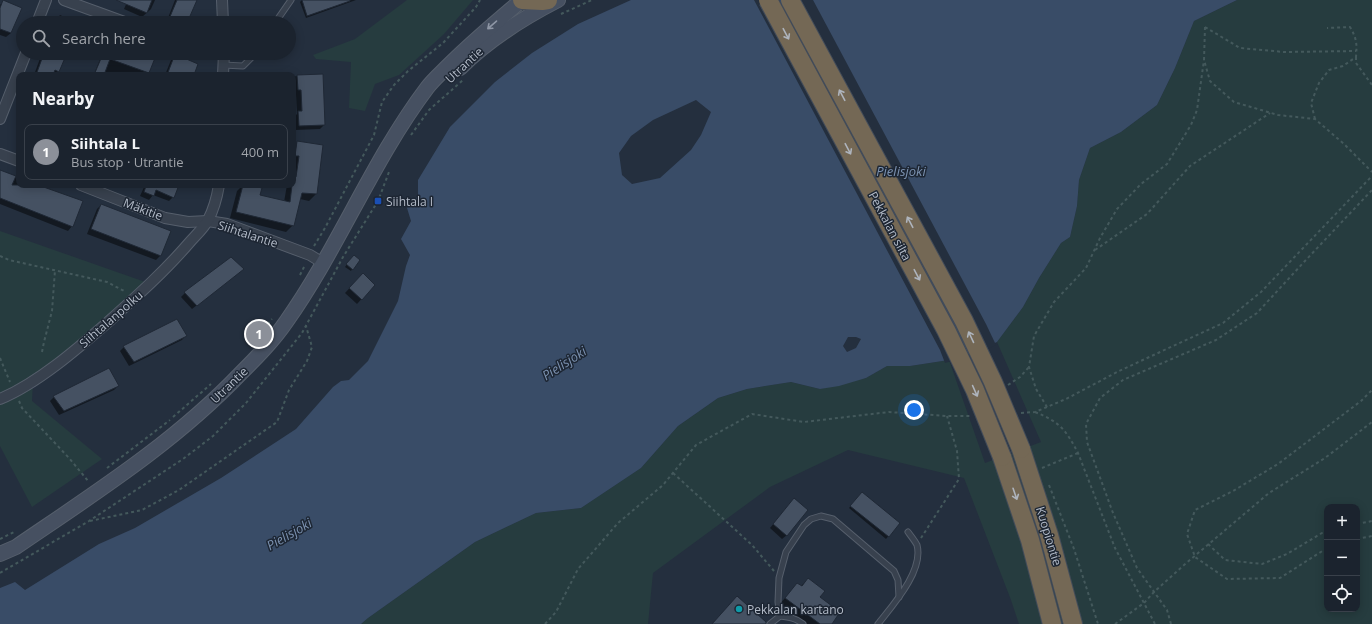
<!DOCTYPE html>
<meta charset="utf-8">
<style>
:root{--surface:#1b232e;--page:#282f3a;--text:#f1f3f6;--muted:#a0a4aa;--line:#39404a;--accent:#8c9099}
body{margin:0;font-family:"Open Sans",sans-serif;background:var(--page);color:var(--text)}
.controls{position:absolute;right:12px;bottom:12px;display:grid;overflow:hidden;border-radius:8px;box-shadow:0 2px 10px #0003}
.controls button{width:36px;height:36px;display:grid;place-items:center;padding:0;border:0;border-bottom:1px solid var(--line);background:var(--surface);color:var(--text);font:20px sans-serif}
.you{position:absolute;left:914px;top:410px;width:14px;height:14px;margin:-10px;border:3px solid #fff;border-radius:50%;background:#1a73e8;box-shadow:0 0 0 6px #1a73e833}
.badge{display:grid;place-items:center;width:26px;height:26px;border-radius:50%;background:var(--accent);color:#fff;font-size:13px;font-weight:700}
.pin{position:absolute;translate:-50% -50%;border:2px solid #fff;box-shadow:0 1px 4px #0006}
.list{margin:0;padding:0;list-style:none}
h2{display:flex;justify-content:space-between;align-items:center;height:52px;margin:0;padding:0 16px;font-size:17px}
h2 small{font-size:13px;font-weight:400;color:var(--muted)}
.list li{display:grid;grid-template-columns:26px 1fr auto;gap:12px;align-items:center;box-sizing:border-box;height:56px;margin:0 8px 8px;padding:0 8px;border:1px solid var(--line);border-radius:8px}
.list b{display:block;font-size:15px;white-space:nowrap}
.list p{margin:0;font-size:13px;white-space:nowrap;color:var(--muted)}
.list em{font-size:13px;font-style:normal;color:var(--muted)}
.icon{flex:none;width:22px;height:22px;fill:none;stroke:currentColor;stroke-width:2;stroke-linecap:round;stroke-linejoin:round}
.map{position:relative;flex:none;width:1372px;height:624px;overflow:hidden}
.search{position:absolute;background:var(--surface);box-shadow:0 2px 10px #0003;left:16px;top:16px;width:280px;height:44px;display:flex;align-items:center;gap:10px;box-sizing:border-box;padding:0 14px;border-radius:22px;color:var(--muted);font-size:15px}
.panel{position:absolute;background:var(--surface);box-shadow:0 2px 10px #0003;left:16px;top:72px;width:280px;height:116px;border-radius:8px}
.map>svg:first-child{display:block}
</style>
<div class="map">
<svg width="1372" height="624" viewBox="0 0 1372 624">
<rect width="100%" height="100%" fill="#242f3e"/>
<g fill="#263c3f" fill-rule="evenodd">
<path d="M407,0H473L444,34L399,75L375,84L365,111L349,108L351,62L316,59L313,55L355,39Z"/>
<path d="M1237,0H1372V624H1019L1011,600L964,478L848,450L770,487L653,573L648,624H361L368,618L475,542L536,513L581,508L641,468L678,426L718,398L747,389L791,382L820,389L866,378L887,366H910L949,360L985,463L1041,442L997,342L1023,307L1039,278L1061,243L1070,237L1077,206L1079,180L1090,148L1121,132L1157,105L1175,68L1194,21ZM1327,507H1357V609H1327Z"/>
<path d="M0,231L151,284L33,381L32,401L102,459L32,507L0,446Z"/>
</g>
<path fill="#394c67" fill-rule="evenodd" d="M631,0H1237L1194,21L1175,68L1157,105L1121,132L1090,148L1079,180L1077,206L1070,237L1061,243L1039,278L1023,307L997,342L980,350L949,360L910,366H887L866,378L839,386L820,389L791,382L747,389L718,398L678,426L641,468L581,508L536,513L475,542L368,618L361,624H0V588L15,582L25,590L99,544L135,528L221,478L296,429L333,387L341,381L349,380L368,361L398,301L406,266L410,255L401,239L411,221L407,208L418,196V180L450,127L495,82L532,53L578,24ZM696,100L711,112L701,135L691,150L660,178L632,184L622,175L619,153L631,136L653,120ZM848,337H856L861,339L856,348L847,352L843,346Z"/>
<g fill="#242f3e">
<path d="M754,0H779L961,341L968,356L945,363L940,350Z"/>
<path d="M784,0H813L986,324L996,345L981,352L965,342Z"/>
</g>
<g fill="#0007">
<path d="M128,0H155L151,9L142,17L124,9Z"/>
<path d="M175,0H196L186,23H166Z"/>
<path d="M302,0H356L306,18L300,2Z"/>
<path d="M3,2L11,33L6,37L0,35V5Z"/>
<path d="M60,15L73,21L72,23H54Z"/>
<path d="M42,53H65L58,71L55,75H34Z"/>
<path d="M98,53H153L155,54L147,75H86L88,72L94,74L101,57L97,56Z"/>
<path d="M175,56L192,75H165L171,60Z"/>
<path d="M297,76L324,125L320,129L295,130L294,117L297,114L296,94H293V77Z"/>
<path d="M297,142L316,194L309,201L300,199L293,225L286,232L230,218L237,191L243,185H245L259,196L284,202L287,185H293V147Z"/>
<path d="M0,171L19,179V185H36L72,226L68,231L0,204Z"/>
<path d="M145,185H178L173,197L169,201L153,195L149,200L140,196Z"/>
<path d="M101,205L169,231L160,256L156,260L87,234L97,209Z"/>
<path d="M352,258V269L351,271L345,267Z"/>
<path d="M243,269L192,309L181,297L185,293Z"/>
<path d="M358,279L374,285L357,304L345,293Z"/>
<path d="M186,335L182,340L129,366L120,351L124,347Z"/>
<path d="M118,386L114,390L59,415L50,401L54,397Z"/>
<path d="M860,495L899,523L886,539L849,508Z"/>
<path d="M790,504L787,535L782,539L770,528Z"/>
<path d="M808,579L819,598L830,624H804L779,605L797,584L800,587Z"/>
</g>
<g fill="#455162" stroke="#1f2835">
<path d="M3,0L22,8L11,33L0,29V8Z"/>
<path d="M116,0H152L147,13Z"/>
<path d="M177,0H197L187,23H178L169,19Z"/>
<path d="M302,0H350V1L307,16Z"/>
<path d="M44,53H67L59,72L55,70L53,75H36Z"/>
<path d="M97,53H157L149,73L110,59L104,75H94L102,56Z"/>
<path d="M175,54L198,64L194,75H167Z"/>
<path d="M323,74L325,125L299,126L298,111H302L301,90H298L297,75Z"/>
<path d="M297,141L323,145L317,194L302,193L294,226L236,212L243,185H249L262,188L260,195L290,202L292,185H293V177H296L299,156H295Z"/>
<path d="M0,170L16,176L12,185H38L83,201L73,227L0,198Z"/>
<path d="M144,185H179L174,198L156,190L154,196L144,192L146,186Z"/>
<path d="M101,204L171,231L161,256L91,229Z"/>
<path d="M354,255L360,260L353,270L346,264Z"/>
<path d="M231,257L244,269L197,306L184,292Z"/>
<path d="M363,273L375,285L362,300L349,288Z"/>
<path d="M177,319L187,336L134,362L123,346Z"/>
<path d="M109,368L119,386L64,411L53,396Z"/>
<path d="M862,492L900,523L889,537L850,506Z"/>
<path d="M794,498L808,510L787,536L773,524Z"/>
<path d="M808,578L825,591L820,597L840,612L832,624H820L785,598L797,583L802,586Z"/>
<path d="M737,596L766,622V624H712Z"/>
</g>
<g fill="none" stroke-linecap="round" stroke-linejoin="round">
<g stroke="#565f6c" stroke-width="7">
<g id="service">
<path d="M275,23L291,0"/>
<path d="M223,65L243,66L256,53"/>
<path d="M780,616L778,602L779,578L786,552L804,525L811,519L821,516L833,519L894,571L898,580L899,597"/>
<path d="M770,624L780,616C789,617 796,618 803,624"/>
<path d="M878,624C892,606 924,571 917,545C915,541 911,536 908,532"/>
</g>
</g>
<g stroke="#565f6c" stroke-width="12">
<g id="minor">
<path d="M64,0L127,23"/>
<path d="M222,0L223,23"/>
<path d="M37,23L46,0"/>
<path d="M223,75L224,53"/>
<path d="M0,119L26,53"/>
<path d="M0,154L19,161"/>
<path d="M81,185L165,218L188,222L208,221L227,224L310,255L323,263"/>
<path d="M0,399C38,383 77,349 108,322C137,296 164,272 189,243C195,236 204,228 208,220C214,209 217,197 219,185"/>
</g>
</g>
<g stroke="#565f6c" stroke-width="16">
<g id="secondary">
<path d="M460,68C488,40 523,18 558,0"/>
<path d="M0,554L16,547C95,493 174,443 241,373C257,357 273,341 286,322C339,247 372,161 427,88C433,80 441,73 448,66C472,42 497,21 522,0"/>
</g>
</g>
<g stroke="#434c59" stroke-width="20">
<g id="motorway">
<path d="M522,0L542,1L548,0"/>
<path d="M1021,449L1049,535L1073,624"/>
<path d="M1002,457L1030,540L1052,624"/>
</g>
</g>
<g stroke="#44595c" stroke-width="2" stroke-dasharray="3 3" stroke-linecap="butt">
<path d="M561,14L592,0"/>
<path d="M1205,27L1204,60L1210,81L1234,102L1278,115L1315,119L1344,144L1372,172"/>
<path d="M1205,27L1240,48L1284,52L1356,51"/>
<path d="M207,53L215,55"/>
<path d="M1356,57V63L1372,85"/>
<path d="M1315,119L1311,103L1319,83L1329,70L1343,66L1356,57C1357,44 1357,39 1350,27L1327,28"/>
<path d="M411,135L429,110L463,80"/>
<path d="M314,246L325,228L374,135L382,102L394,85L408,71L443,43L476,7L480,0"/>
<path d="M1095,250L1147,214L1190,166L1270,113"/>
<path d="M0,256L9,260L107,282L126,292"/>
<path d="M300,275L305,265"/>
<path d="M256,338L272,319"/>
<path d="M42,352L44,342L52,311L55,270"/>
<path d="M0,358L10,382"/>
<path d="M1008,385L1020,377L1029,367"/>
<path d="M19,401L22,408L69,458L89,482"/>
<path d="M1047,407L1036,389L1029,367L1034,336L1054,302L1086,268L1100,238L1117,209L1141,184L1167,164L1191,125L1197,110L1204,60"/>
<path d="M1035,412C1060,422 1066,430 1078,453L1115,548L1155,624"/>
<path d="M1021,413L1035,412L1066,399L1119,371L1223,323L1261,292L1372,176"/>
<path d="M173,417L211,384"/>
<path d="M107,468L170,420"/>
<path d="M1042,468L1078,453"/>
<path d="M673,473L752,545L774,571"/>
<path d="M1049,485L1074,549L1098,624"/>
<path d="M90,521L142,510L179,490L277,422L289,390L307,361L312,347L306,326"/>
<path d="M1357,524L1372,521"/>
<path d="M921,538L959,479L957,451L947,416"/>
<path d="M0,539L14,532"/>
<path d="M1357,539L1372,536"/>
<path d="M1208,544L1225,560L1262,564L1287,554L1322,533L1327,532"/>
<path d="M1327,548L1280,578L1227,579L1195,557L1187,534L1195,510L1233,491L1278,464L1361,401L1372,390"/>
<path d="M0,573L89,521L183,459L213,436L246,403L302,333L343,257L378,201L389,172"/>
<path d="M545,624L556,612L578,569L618,523L663,485L696,445L752,414L804,422L889,412L947,416H971"/>
<path d="M1115,624L1144,603L1154,592L1184,565L1269,493L1325,458L1372,422"/>
<path d="M1171,624L1167,610L1137,568L1113,513L1087,442L1086,424L1100,398L1123,380L1216,340L1257,313L1304,262L1372,190"/>
</g>
<use href="#service" stroke="#38414e" stroke-width="5"/>
<use href="#minor" stroke="#38414e" stroke-width="10"/>
<use href="#secondary" stroke="#465061" stroke-width="14"/>
<use href="#motorway" stroke="#746855" stroke-width="18"/>
<g stroke="#434c59" stroke-width="20" stroke-linecap="butt">
<g id="motorway-bridge">
<path d="M768,0L946,330L975,390L1002,457"/>
<path d="M790,0L964,321L993,382L1021,449"/>
</g>
</g>
<use href="#motorway-bridge" stroke="#746855" stroke-width="18"/>
</g>
<defs><path id="oneway-shaft" d="M-6 0H5M1.5-3L5.5 0L1.5 3" fill="none" stroke-width="1.6" stroke-linecap="round" stroke-linejoin="round"/></defs>
<use stroke="#8e96a5" href="#oneway-shaft" transform="translate(492 25) rotate(139)"/>
<g stroke="#aeb4bd">
<use href="#oneway-shaft" transform="translate(786 34) rotate(62)"/>
<use href="#oneway-shaft" transform="translate(842 95) rotate(-118)"/>
<use href="#oneway-shaft" transform="translate(848 149) rotate(62)"/>
<use href="#oneway-shaft" transform="translate(910 222) rotate(-118)"/>
<use href="#oneway-shaft" transform="translate(917 275) rotate(62)"/>
<use href="#oneway-shaft" transform="translate(971 337) rotate(-115)"/>
<use href="#oneway-shaft" transform="translate(975 391) rotate(66)"/>
<use href="#oneway-shaft" transform="translate(1015 494) rotate(71)"/>
</g>
<rect fill="#1a4fb4" stroke="#1d2633" stroke-width="1.5" x="374" y="197" width="8" height="8" rx="2"/>
<circle fill="#0f9aa8" stroke="#1d2633" stroke-width="1.5" cx="739" cy="609" r="4"/>
<g text-anchor="middle" dominant-baseline="central" stroke-width="3" stroke-linejoin="round" paint-order="stroke">
<g font-size="12" fill="#b4bcc9" stroke="#1d2633">
<text transform="translate(464 65) rotate(-43)">Utrantie</text>
<text transform="translate(143 209) rotate(21)">Mäkitie</text>
<text transform="translate(890 226) rotate(62)">Pekkalan silta</text>
<text transform="translate(248 234) rotate(18)">Siihtalantie</text>
<text transform="translate(111 319) rotate(-41)">Siihtalanpolku</text>
<text transform="translate(229 385) rotate(-44)">Utrantie</text>
<text transform="translate(1049 536) rotate(73)">Kuopiontie</text>
</g>
<g font-size="12" fill="#b4bcc9" stroke="#1d2633" text-anchor="start">
<text x="386" y="201">Siihtala I</text>
<text x="747" y="609">Pekkalan kartano</text>
</g>
<g font-size="13" font-style="italic" fill="#7c92b1" stroke="#1d2633">
<text x="901" y="171">Pielisjoki</text>
<text transform="translate(564 363) rotate(-33)">Pielisjoki</text>
<text transform="translate(289 534) rotate(-30)">Pielisjoki</text>
</g>
</g>
</svg>
<div class="controls">
<button>+</button>
<button>−</button>
<button><svg class="icon" aria-label="locate" viewBox="0 0 24 24"><circle cx="12" cy="12" r="6"/><path d="M12 2v4M12 18v4M2 12h4M18 12h4"/></svg></button>
</div>
<div class="you"></div>
<div class="pin badge" style="left:259px;top:334px">1</div>
<div class="search"><svg class="icon" aria-label="search" viewBox="0 0 24 24"><circle cx="10" cy="10" r="6"/><path d="M15 15l6 6"/></svg>Search here</div>
<section class="panel">
<h2>Nearby<small></small></h2>
<ul class="list">
<li><span class="badge">1</span><div><b>Siihtala L</b><p>Bus stop · Utrantie</p></div><em>400 m</em></li>
</ul>
</section>
</div>
